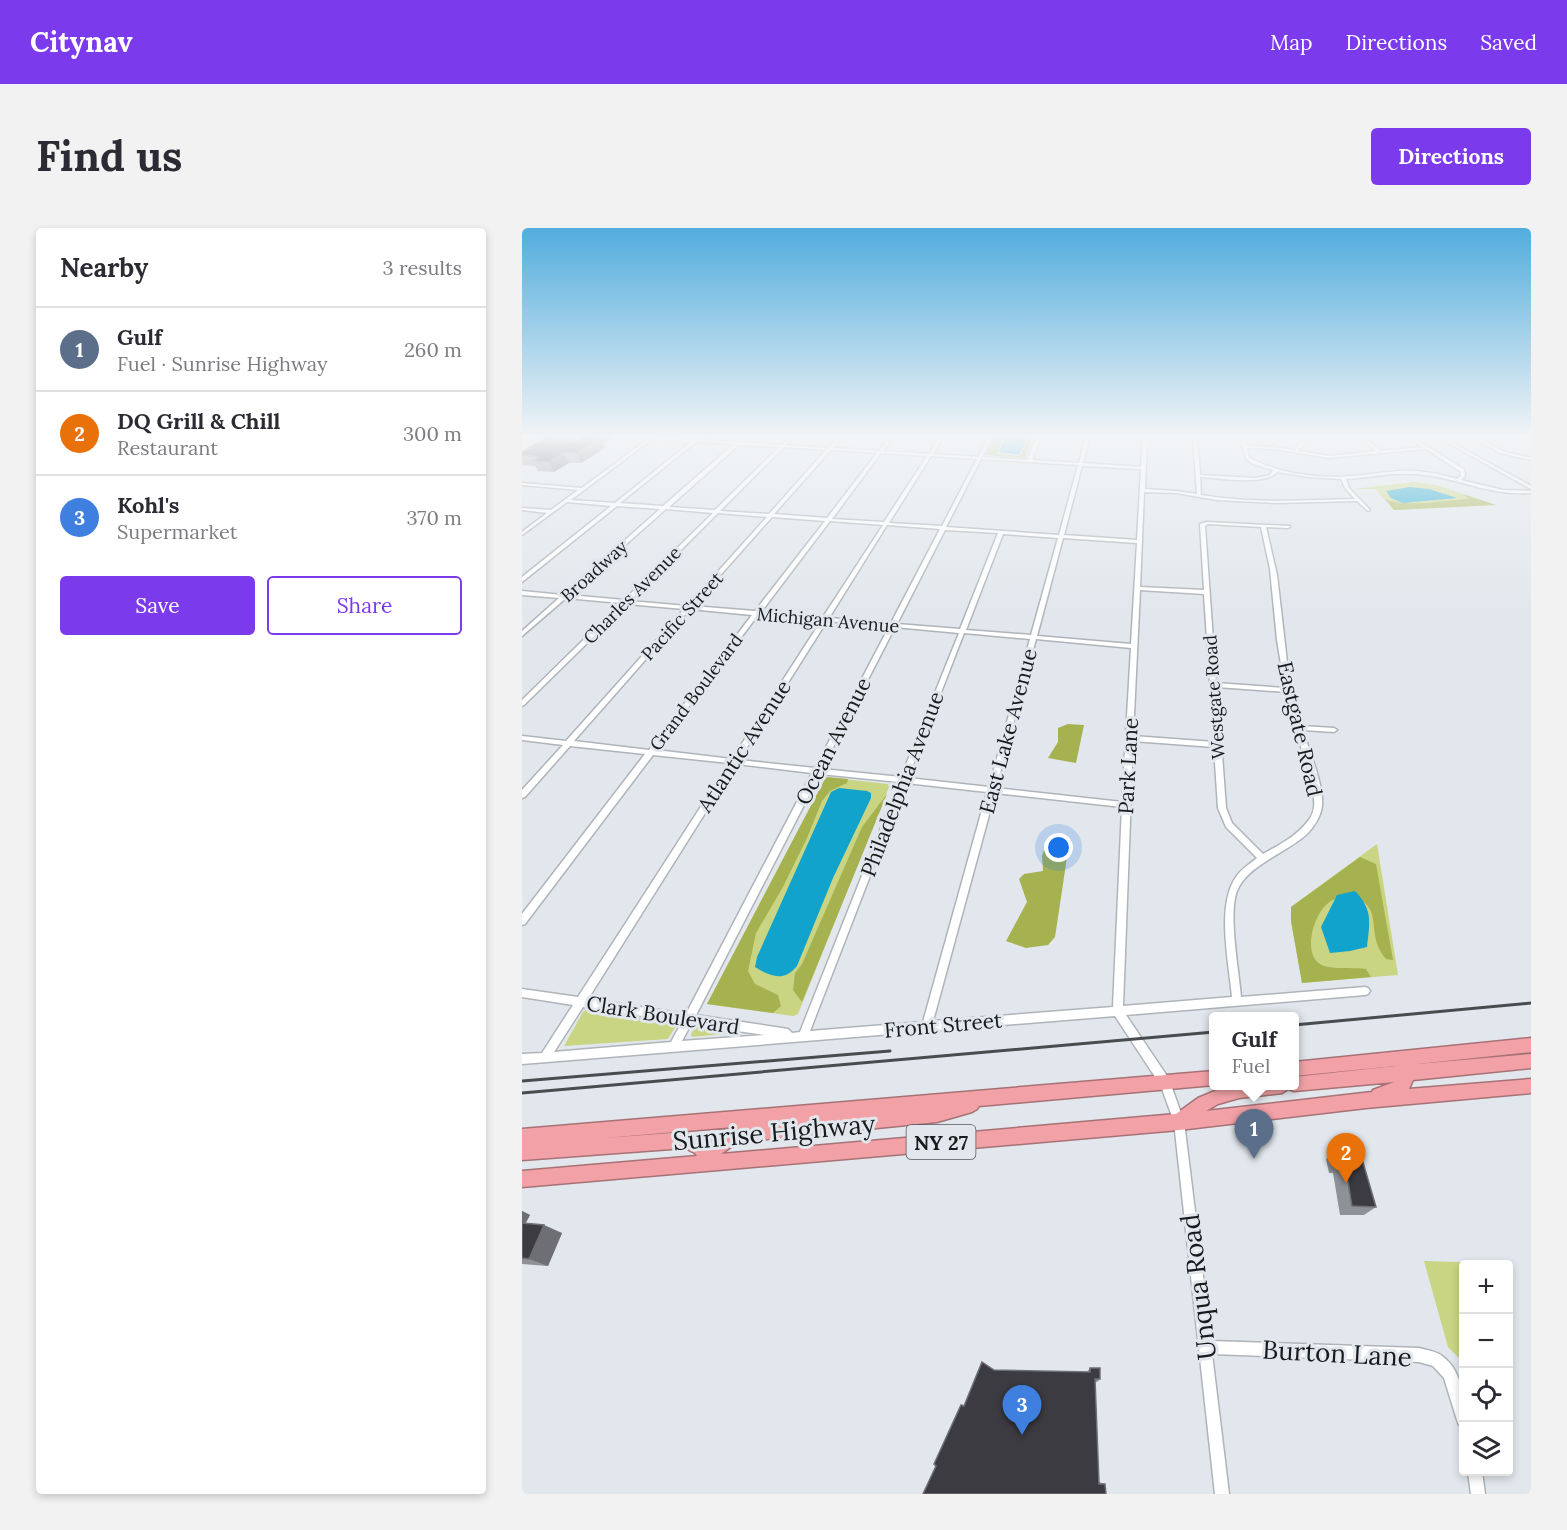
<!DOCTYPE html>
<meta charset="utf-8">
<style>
:root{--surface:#fff;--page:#f2f2f3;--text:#2b2b33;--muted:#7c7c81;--line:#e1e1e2;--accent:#7c3aed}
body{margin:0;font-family:Lora,serif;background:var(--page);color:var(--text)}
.controls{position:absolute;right:18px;bottom:18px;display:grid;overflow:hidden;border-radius:6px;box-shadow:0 3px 9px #0003}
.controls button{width:54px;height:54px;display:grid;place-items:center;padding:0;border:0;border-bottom:2px solid var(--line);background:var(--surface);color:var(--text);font:30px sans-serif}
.you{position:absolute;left:537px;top:620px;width:21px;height:21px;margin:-15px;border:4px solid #fff;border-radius:50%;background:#1a73e8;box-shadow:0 0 0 9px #1a73e833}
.badge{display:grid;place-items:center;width:39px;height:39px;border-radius:50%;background:var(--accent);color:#fff;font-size:20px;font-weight:700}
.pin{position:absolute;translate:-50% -50px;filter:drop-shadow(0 2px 3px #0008)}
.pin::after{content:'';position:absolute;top:32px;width:21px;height:18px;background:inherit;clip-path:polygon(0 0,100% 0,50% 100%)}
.popup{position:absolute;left:687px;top:784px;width:90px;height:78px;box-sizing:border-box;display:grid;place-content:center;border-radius:6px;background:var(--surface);filter:drop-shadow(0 2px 4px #0005);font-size:20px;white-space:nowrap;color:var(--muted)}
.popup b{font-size:22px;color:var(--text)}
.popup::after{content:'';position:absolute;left:50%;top:100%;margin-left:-12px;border:12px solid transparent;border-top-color:var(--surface)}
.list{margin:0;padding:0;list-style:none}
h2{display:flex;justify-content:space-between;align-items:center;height:78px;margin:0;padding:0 24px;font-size:26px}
h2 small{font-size:20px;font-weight:400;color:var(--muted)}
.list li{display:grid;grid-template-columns:39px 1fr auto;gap:18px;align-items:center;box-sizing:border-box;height:84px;padding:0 24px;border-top:2px solid var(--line)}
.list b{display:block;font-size:22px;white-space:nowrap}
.list p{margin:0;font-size:20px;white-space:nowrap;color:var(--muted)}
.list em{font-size:20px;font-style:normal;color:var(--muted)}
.actions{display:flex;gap:12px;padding:18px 24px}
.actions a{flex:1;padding:14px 0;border:2px solid var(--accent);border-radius:6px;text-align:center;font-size:21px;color:var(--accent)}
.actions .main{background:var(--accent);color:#fff}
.icon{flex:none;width:33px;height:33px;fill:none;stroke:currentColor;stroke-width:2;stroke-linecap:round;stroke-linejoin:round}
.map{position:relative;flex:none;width:1009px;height:1266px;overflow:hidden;border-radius:6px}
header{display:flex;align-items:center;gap:36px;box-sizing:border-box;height:84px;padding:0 30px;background:var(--accent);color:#fff}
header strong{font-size:28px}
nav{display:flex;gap:33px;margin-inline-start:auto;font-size:21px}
.intro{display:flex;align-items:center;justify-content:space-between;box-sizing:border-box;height:144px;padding:0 36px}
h1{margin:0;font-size:42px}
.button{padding:15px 27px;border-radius:6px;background:var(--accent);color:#fff;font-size:21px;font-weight:700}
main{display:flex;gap:36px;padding:0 36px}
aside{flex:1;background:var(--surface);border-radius:6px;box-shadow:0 3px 9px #0003}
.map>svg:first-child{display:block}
</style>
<header>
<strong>Citynav</strong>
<nav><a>Map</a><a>Directions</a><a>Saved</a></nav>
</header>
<div class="intro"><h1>Find us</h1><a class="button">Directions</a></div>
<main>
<aside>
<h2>Nearby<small>3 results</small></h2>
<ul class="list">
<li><span class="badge" style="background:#5c6f8a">1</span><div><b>Gulf</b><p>Fuel · Sunrise Highway</p></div><em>260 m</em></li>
<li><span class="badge" style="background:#e8710a">2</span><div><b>DQ Grill &amp; Chill</b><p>Restaurant</p></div><em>300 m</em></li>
<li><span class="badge" style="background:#3f7fe0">3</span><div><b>Kohl's</b><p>Supermarket</p></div><em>370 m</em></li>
</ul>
<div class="actions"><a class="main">Save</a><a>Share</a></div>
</aside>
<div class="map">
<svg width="1009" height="1266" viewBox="0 0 1009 1266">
<rect width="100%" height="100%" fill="#e1e7ec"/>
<g fill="#c9d582">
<path d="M892,254L915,257L974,277L872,282L853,261H831Z"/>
<path d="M304,549L366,556L367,559L276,786L271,788L185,776Z"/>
<path d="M855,616L876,747L780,755L769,693V679Z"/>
<path d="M66,780L154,794L155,796L146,811L42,818L61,784Z"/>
<path d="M175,797L221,803L222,804L170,809L169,806Z"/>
<path d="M902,1033L967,1035L942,1036V1124L938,1131L926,1119Z"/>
</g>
<g fill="#a6b14f">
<path d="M473,208H482L475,226L495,228L499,227L505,212L510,210L503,230L463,227Z"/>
<path d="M941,266L974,277L872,282L863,271C883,280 923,272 947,271Z"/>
<path d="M546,496L562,497L554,535L526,530L536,514V500Z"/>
<path d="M304,549L326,551L325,555L308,563L300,573L285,610L261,659L234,705L226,743L233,756L256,767L259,778L251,785L185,776Z"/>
<path d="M365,566L280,774L271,762L273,745L280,736L340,599Z"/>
<path d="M525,613L547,616L533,709L526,717L504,720L484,713L505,674L497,651L502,646L521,643L520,628Z"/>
<path d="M838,629L854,636L871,732L864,731C846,710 857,691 845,677C841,673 834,669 829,666C819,668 812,670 804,677C791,689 781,725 798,736C806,742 833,739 844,741L849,749L780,755L769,693V679Z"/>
</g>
<g fill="#11a3cc">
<path d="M484,209L505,212L497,227L476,224Z"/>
<path d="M888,259L907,261L935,270L881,275L869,270L864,263Z"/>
<path d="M317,560L345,563L349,565V570L311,650L275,738C262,754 249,749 233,739L235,729L309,564Z"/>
<path d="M833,663C851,682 848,694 845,719L828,723L808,725L799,699L815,667Z"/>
</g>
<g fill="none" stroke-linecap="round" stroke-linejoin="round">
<g stroke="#afb4b9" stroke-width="3">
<g id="minor">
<path d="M130,208H134L133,209L172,211L175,210L177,212L215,214L222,208H226L219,214L260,217L269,208H273L264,217L306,220L317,208H321L311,220L357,223L368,208H372L361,223L407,226L418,208H422L411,226L456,229L467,208H471L460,229L505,232L515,208H519L510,232L557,235L564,208H568L561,235L619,239L621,208H625L623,261L654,263L675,266L671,208H675L678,247L734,250L748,247L751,242L731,236L724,231L718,208H722L724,218L752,219L772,222L780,214L782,208H786L784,214L776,223L807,228L854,223L836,208H840L859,223L901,219L884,208H888L942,241L943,248L939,252L981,262L1009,263V265C970,268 941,252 903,247C877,243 850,249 824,251L827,260L848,282L846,283L835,273L754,275L695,272L654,265L622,264L618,359L682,362L678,296L685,294L768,298V299L766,300L744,299L755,347L765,434L780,498L812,500L815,502L812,504L781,502C787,523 802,557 800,578C799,588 792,599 785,606C773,617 756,625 743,634C732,641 720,650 715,663C706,686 717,743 719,769L843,759L846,760L848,763L846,766L843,767L604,787L647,851L662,894L689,1113L897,1120C904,1122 914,1123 920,1128C942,1144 942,1174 942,1199L937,1197L935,1192L922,1150L911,1138L897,1134L690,1126L707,1266H693L652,894L639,858L593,788L0,836V826L20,825L51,777L0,769V761L56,769L207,535L131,527L3,696L0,697V686L123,526L48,518L3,569L0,570V562L41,517L0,512V508L44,513L162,381L105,376L2,477L0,478V472L99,375L44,370L0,408V403L37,370L0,367V363L41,367L138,281L95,278L0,354V349L89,278L45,274L0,307V304L25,285L0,282V280L29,282L56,262L0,257V255L60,260ZM130,211L169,214L93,275L49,272ZM174,214L212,216L141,278L98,275ZM217,217L257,219L193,282L147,279ZM262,219L304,222L247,286L198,283ZM725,220L752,221L807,230L904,221L938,243L939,248L935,251C921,247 905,243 890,243C870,242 850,247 830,248C799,251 754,246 727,229ZM309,222L355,225L305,290L252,286ZM359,225L405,228L362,294L310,291ZM409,228L455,231L420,298L367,295ZM459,231L556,237L537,307L424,299ZM560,238L619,241L615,312L542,307ZM755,244L786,249L819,251L823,260L833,271C782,272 730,276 679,267L678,249C696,250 743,258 755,244ZM144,281L191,285L102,372L47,367ZM196,285L245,289L165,378L108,373ZM250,289L303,293L233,383L171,378ZM308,293L361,297L301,389L239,384ZM686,296L739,299L748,341L755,412L763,460L694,455L683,298ZM365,297L418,301L369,395L307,390ZM423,302L476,305L438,401L375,396ZM481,306L536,310L509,407L444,402ZM541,310L615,315L609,416L515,408ZM618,362L682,366L692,514L611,508ZM168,381L230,387L127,522L52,513ZM236,387L299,393L210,531L134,522ZM305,393L367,399L293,540L217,532ZM373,399L437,405L379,549L300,541ZM442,405L508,411L467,559L386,550ZM514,411L609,420L600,574L474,560ZM695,459L764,464C768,480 772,497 777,513C783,532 791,552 792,572C793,579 791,587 786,593C775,608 757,617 741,626L710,595L704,580ZM611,513L692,519L696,580L704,599L735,630C728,636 719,641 714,649C694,677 707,736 710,769L601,778ZM214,536L290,545L164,786L66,771ZM298,546L377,554L278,804L270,805L266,801L174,787ZM384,555L465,564L401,794L288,803ZM473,565L600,579L591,779L411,793ZM61,779L160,794L149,814L32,824ZM169,796L242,807L160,813Z"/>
<path d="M914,208H918L1009,258V261Z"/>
<path d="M949,208H953L980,223L1009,230V232L978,225Z"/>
<path d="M1000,208H1005L1009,210V212Z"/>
<path d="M946,1244H960L963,1266H949Z"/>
</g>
</g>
<g stroke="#a67276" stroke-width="3">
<path id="highway" d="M1009,810V824L895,836L1009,826V840L891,852L887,861L1009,851V865L844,880L657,902L0,959V943L175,928L173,925L163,920L0,932V901L692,843V857L457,878L455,881L450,884L415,894L216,914L199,926L654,886L676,870L705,858H772V849L883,837L772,848V834ZM872,854L851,862L850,864L684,883L696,876L717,870L760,865L766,861L772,863ZM211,899L186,915L164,904L82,910Z"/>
</g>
<use href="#minor" fill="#fff" fill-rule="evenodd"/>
<use href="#highway" fill="#f2a2a6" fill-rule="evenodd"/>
<g stroke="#494c4f" stroke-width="3">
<path d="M772,797L1009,775"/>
<path d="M0,853L368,823"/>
<path d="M0,865L692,804"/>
</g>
</g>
<g fill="#8e9196">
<path d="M54,211L49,214L89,211L81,216L83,220L59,235H47L32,244L16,243L13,238L1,237L0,235V224Z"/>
<path d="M815,921L854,979L842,987H818L811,945H807L804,931Z"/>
<path d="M0,983L8,987L3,996L40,1005L26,1038L0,1036Z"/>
<path d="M568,1140L578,1151L575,1154H573L577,1254L583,1256L584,1266L442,1178L565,1144Z"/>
</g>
<g fill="#6e6f74">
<path d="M39,208H53L54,211L36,222L31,213Z"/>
<path d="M75,208H87L89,211L81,216L83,220L59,235L55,225Z"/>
<path d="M42,225L47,235L32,244L27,234Z"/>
<path d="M0,983L8,987L0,1002Z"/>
<path d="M22,997L40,1005L26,1038L7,1031Z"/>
</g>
<g fill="#3c3b41" stroke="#6e6f74" stroke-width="1.5">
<path d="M26,208H39L31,213L53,214L62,208H75L72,209L79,210L55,225H42L27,234L11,233L17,229L0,227V224Z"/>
<path d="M815,921H834L838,924L854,979L830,978L823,936L818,935Z"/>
<path d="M0,995L22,997L7,1031L0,1030Z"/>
<path d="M460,1134L472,1142L568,1144V1140H578V1151H573L577,1256H583L584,1266H401L414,1238L412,1236L439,1177L442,1178Z"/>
</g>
<linearGradient id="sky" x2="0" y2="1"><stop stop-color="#52addd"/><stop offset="0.54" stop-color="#f2f4f6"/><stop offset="1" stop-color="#f2f4f6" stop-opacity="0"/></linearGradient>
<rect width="1009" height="385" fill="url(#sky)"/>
<g text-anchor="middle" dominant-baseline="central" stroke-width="6" stroke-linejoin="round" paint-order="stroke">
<g font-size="18" fill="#181a1c" stroke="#e1e7ec">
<text transform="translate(72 343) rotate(-42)">Broadway</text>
<text transform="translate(110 367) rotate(-45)">Charles Avenue</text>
<text transform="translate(160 388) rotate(-48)">Pacific Street</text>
<text transform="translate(306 392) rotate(5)">Michigan Avenue</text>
<text transform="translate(174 464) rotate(-53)">Grand Boulevard</text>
<text transform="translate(692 469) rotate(-94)">Westgate Road</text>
</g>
<rect fill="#e1e7ec" stroke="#54585a" stroke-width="1.5" x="384.5" y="897" width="69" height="34" rx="4.5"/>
<g font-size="20" font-weight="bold" fill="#181a1c">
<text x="419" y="914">NY 27</text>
</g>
<g font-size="21" fill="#181a1c" stroke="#e1e7ec">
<text transform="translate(778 501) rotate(77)">Eastgate Road</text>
<text transform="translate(486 503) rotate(-75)">East Lake Avenue</text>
<text transform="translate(311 513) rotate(-63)">Ocean Avenue</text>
<text transform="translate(222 518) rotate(-57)">Atlantic Avenue</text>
<text transform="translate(606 538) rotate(-87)">Park Lane</text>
<text transform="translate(380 556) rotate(-69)">Philadelphia Avenue</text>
<text transform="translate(141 787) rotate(9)">Clark Boulevard</text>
<text transform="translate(421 797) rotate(-5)">Front Street</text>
</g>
<g font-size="26" fill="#181a1c" stroke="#e1e7ec">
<text transform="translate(252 904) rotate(-5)">Sunrise Highway</text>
<text transform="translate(676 1059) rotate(-97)">Unqua Road</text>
<text transform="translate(815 1125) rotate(3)">Burton Lane</text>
</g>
</g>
</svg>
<div class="controls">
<button>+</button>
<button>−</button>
<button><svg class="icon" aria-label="locate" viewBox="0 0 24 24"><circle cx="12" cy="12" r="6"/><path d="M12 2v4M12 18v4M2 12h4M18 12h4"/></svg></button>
<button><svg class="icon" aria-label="layers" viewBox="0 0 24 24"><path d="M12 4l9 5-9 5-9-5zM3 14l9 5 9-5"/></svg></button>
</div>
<div class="you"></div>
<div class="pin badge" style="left:732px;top:931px;background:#5c6f8a">1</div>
<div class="popup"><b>Gulf</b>Fuel</div>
<div class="pin badge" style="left:824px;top:955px;background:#e8710a">2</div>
<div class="pin badge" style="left:500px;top:1207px;background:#3f7fe0">3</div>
</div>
</main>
